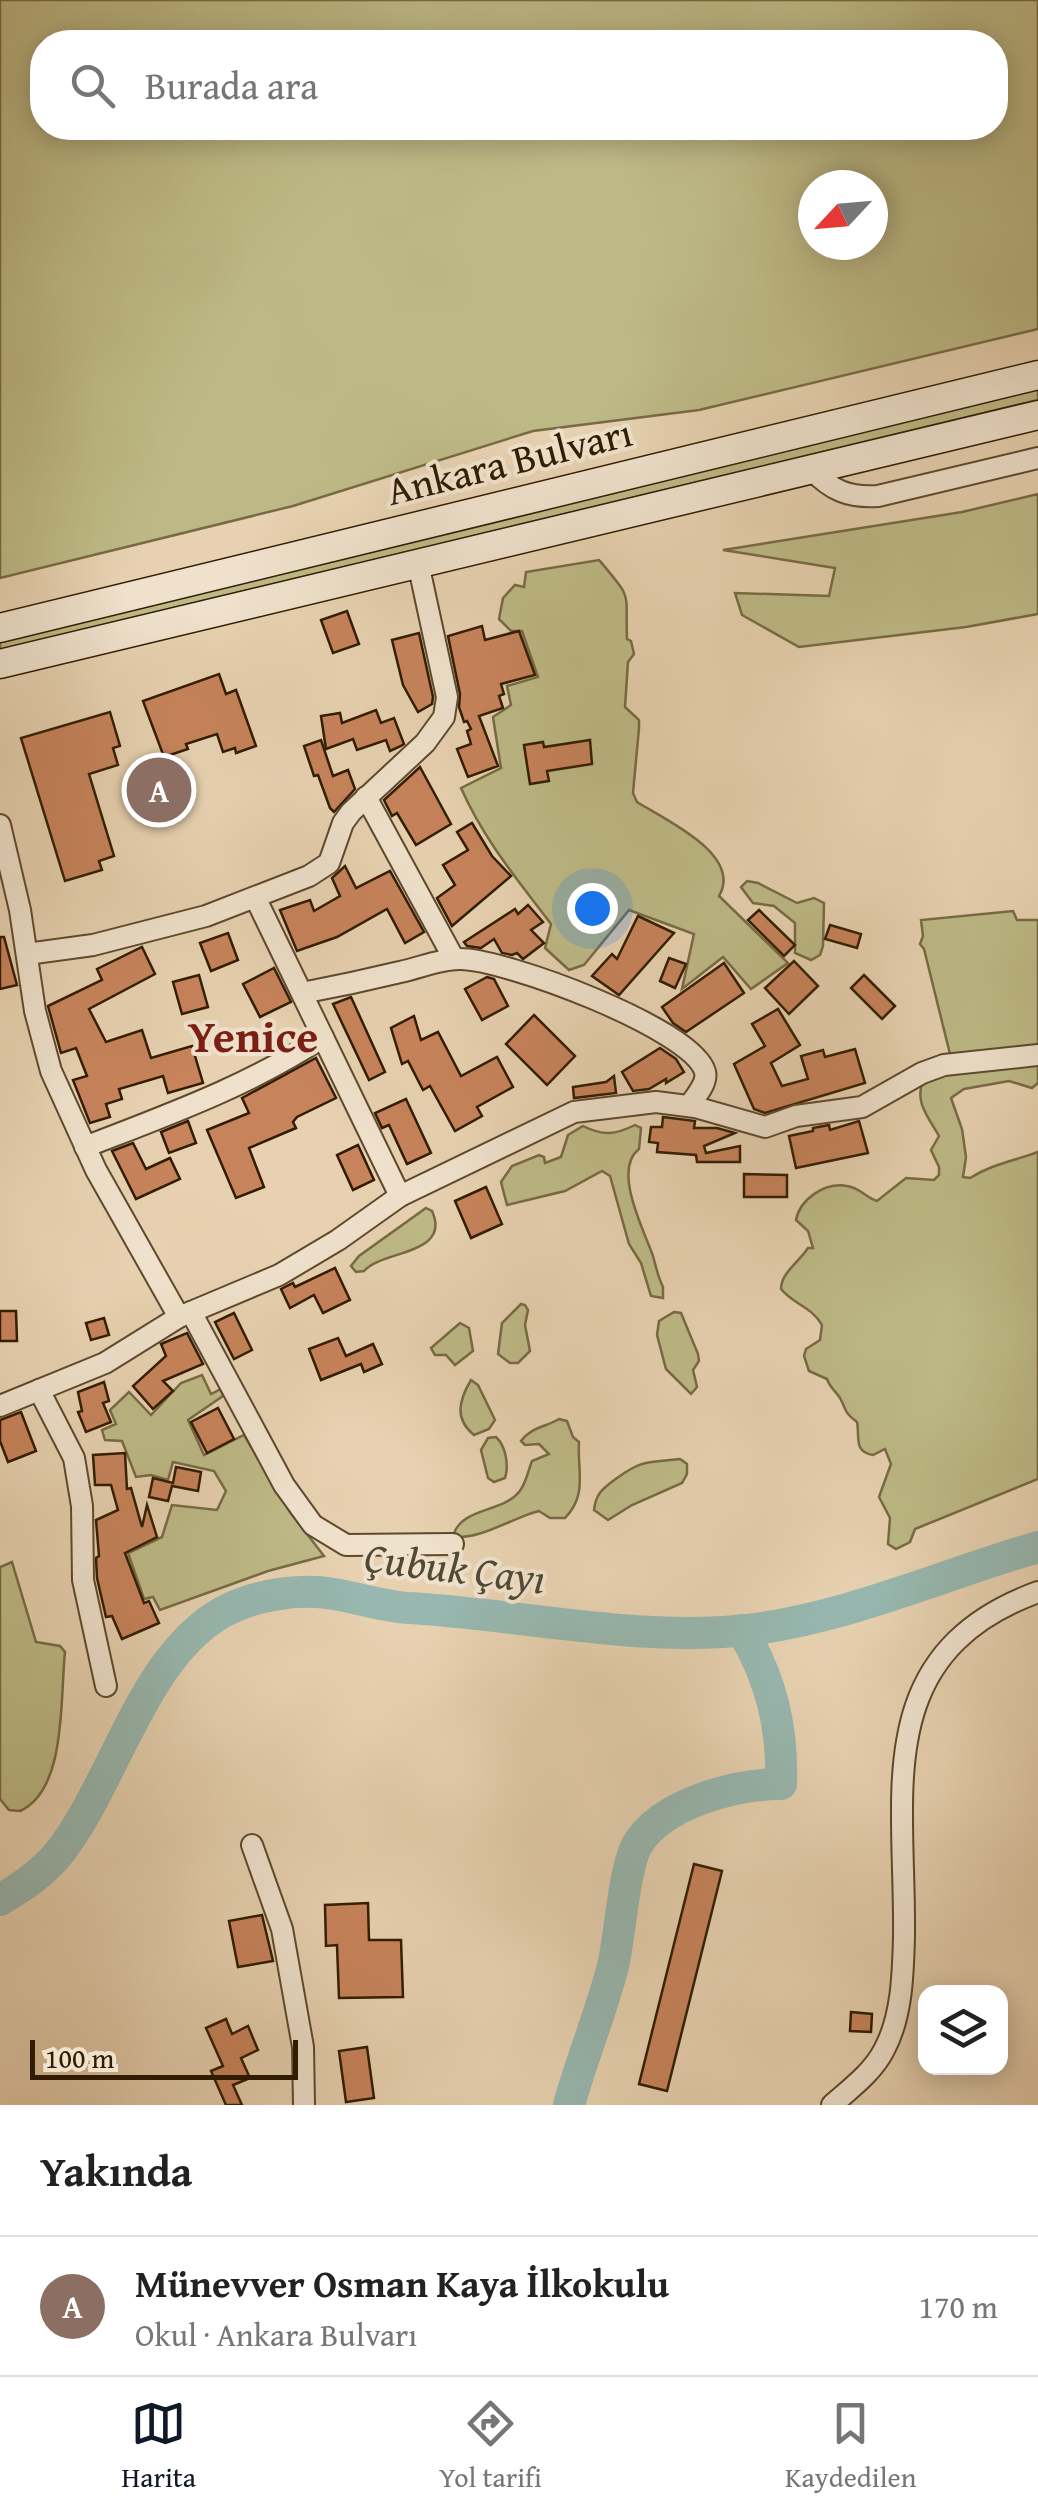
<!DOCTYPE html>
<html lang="tr">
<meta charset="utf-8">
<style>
:root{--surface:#fff;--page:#f2f2f2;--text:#222;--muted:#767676;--line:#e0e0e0;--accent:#111827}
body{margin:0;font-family:"Gentium Book Plus",serif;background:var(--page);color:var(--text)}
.controls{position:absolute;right:30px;bottom:30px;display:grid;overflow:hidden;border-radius:20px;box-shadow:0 5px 25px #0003}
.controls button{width:90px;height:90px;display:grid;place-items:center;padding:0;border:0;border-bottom:2px solid var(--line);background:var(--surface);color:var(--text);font:50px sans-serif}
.compass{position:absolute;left:798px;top:170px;width:90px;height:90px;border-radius:50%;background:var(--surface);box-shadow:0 5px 25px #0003;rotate:244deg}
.scale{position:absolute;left:30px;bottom:25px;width:268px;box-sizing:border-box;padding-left:10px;border:5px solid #311c01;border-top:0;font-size:28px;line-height:35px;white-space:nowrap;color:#311c01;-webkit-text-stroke:8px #efe1cc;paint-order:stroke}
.you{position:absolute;left:592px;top:908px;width:35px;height:35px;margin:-25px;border:8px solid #fff;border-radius:50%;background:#1a73e8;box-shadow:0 0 0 15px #1a73e833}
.badge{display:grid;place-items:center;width:65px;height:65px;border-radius:50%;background:var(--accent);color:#fff;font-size:32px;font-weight:700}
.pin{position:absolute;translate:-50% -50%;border:5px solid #fff;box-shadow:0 2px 10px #0006}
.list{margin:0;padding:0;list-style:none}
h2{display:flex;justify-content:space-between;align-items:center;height:130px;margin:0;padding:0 40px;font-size:42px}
h2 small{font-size:32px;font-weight:400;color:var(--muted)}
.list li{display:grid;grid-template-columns:65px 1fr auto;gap:30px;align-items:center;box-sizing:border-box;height:140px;padding:0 40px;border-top:2px solid var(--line)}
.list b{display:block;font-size:38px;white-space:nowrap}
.list p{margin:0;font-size:32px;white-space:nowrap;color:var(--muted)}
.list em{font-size:32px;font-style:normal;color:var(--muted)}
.icon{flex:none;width:55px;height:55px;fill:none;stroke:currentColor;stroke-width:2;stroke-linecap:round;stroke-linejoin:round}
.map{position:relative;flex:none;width:1038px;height:2105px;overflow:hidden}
.search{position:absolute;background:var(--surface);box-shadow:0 5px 25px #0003;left:30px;right:30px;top:30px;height:110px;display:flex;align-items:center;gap:25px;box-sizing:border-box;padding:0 35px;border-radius:40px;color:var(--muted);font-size:38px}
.sheet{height:270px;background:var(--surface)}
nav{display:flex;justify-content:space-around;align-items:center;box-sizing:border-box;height:140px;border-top:2px solid var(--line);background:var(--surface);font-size:28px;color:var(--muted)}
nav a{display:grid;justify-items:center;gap:5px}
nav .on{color:var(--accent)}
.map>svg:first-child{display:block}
</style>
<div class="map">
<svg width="1038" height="2105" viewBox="0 0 1038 2105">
<rect width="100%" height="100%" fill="#e7d1b0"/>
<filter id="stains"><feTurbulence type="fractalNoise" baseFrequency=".002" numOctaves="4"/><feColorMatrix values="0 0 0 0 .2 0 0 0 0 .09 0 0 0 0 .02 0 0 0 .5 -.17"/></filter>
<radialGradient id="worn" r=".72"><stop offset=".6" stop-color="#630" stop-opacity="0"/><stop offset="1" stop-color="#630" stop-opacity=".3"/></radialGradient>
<g fill="#bdb986" stroke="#776a44" stroke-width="2.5" fill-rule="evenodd">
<path d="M0,0H1038V329L699,410L533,431L293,506L0,578ZM42,42H996V128H42ZM813,185H873V245H813Z"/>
<path d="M1038,389V400L0,650V642L59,626Z"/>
<path d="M1038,494V614L966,627L799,647L742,615L735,593L829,596L835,568L723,550L962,512Z"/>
<path d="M599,560C634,601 625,590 627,639L631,641L634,654L628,662L625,707L639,720V728L633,793L637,802C666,820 743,855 719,896L788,963L751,989L723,957L682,989L694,934L629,910L584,965L569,970L545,948L551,924C517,879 484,840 461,788L501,768L493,717L511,705L507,686L538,677L522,631H511L499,619L503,598L515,585L524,587L526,572Z"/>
<path d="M747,881L758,883L797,903L814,898L824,903L823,946L820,955L811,960L795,953V923L774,906L753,903L741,887Z"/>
<path d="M1013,911L1017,920H1038V1048L951,1058L924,949L920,944L923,936L921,920Z"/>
<path d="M1038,1065V1083L1032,1088L1009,1081L964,1089L951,1098L962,1129L966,1157L963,1177L970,1178C992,1164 1014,1161 1038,1152V1479L915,1529L910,1542L896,1549L888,1544L890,1518L879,1497L891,1464L885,1449L873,1455C853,1452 860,1436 857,1422C843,1411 847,1411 840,1398C835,1390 830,1388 827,1379L809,1371L804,1356L806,1349L820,1340L822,1325C812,1307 793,1304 781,1289C781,1273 799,1262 808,1248H813L808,1231L796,1220C800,1199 825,1182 847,1186C859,1187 866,1198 877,1201L906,1178L934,1180L939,1175V1167L931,1150L939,1136C929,1118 914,1102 923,1081L933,1076Z"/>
<path d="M635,1125L641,1128L639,1149C612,1170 644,1230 653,1256C656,1267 658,1277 663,1287V1298L651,1296L641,1263L629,1244L610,1176L602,1171L565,1191L507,1205L501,1182L512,1166L539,1155L544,1157L545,1163L561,1157L568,1135L583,1126C603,1136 615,1135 635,1125Z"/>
<path d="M426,1208L432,1211C452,1255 382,1250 364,1271L356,1272L351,1266L359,1256Z"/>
<path d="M521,1304L525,1305L528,1310L525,1325L530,1351L518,1363H510L498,1354L502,1323Z"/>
<path d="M674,1312L681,1313L698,1354L699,1361L693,1370L697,1387L691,1394L666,1369L657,1335L659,1321Z"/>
<path d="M460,1323L469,1328L473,1351L455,1365L446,1355H435L431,1348Z"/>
<path d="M202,1375L211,1394L221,1389L223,1396L188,1420L204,1455L244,1435L290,1512L324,1556L268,1571L160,1610L153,1597L144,1599L128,1553L162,1537L172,1505L217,1510L226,1491L214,1471L173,1462L168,1480L151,1475L136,1477L122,1441L105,1440L102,1430L116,1424L110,1410L129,1392L151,1415L181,1383Z"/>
<path d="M471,1380L478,1385L495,1420L489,1429L474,1435C454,1419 459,1400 471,1380Z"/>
<path d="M559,1419L567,1421L573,1437L579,1442C577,1470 588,1495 565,1518H550L539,1511C514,1517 476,1542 453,1536C461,1507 502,1513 519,1492C526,1484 528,1471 532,1461L549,1454L539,1444L525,1445L521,1441C531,1427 546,1427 559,1419Z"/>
<path d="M496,1437C506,1446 509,1466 505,1478L494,1482L488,1478L481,1450L488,1438Z"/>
<path d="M680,1459L687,1464V1474L682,1483L632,1505L608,1520L594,1510C596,1492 604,1488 617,1478C643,1459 648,1463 680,1459Z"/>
<path d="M12,1562L36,1642L60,1646L65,1652C60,1697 67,1790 20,1811L9,1810L0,1799V1567Z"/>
</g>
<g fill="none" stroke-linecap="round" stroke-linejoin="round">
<g stroke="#97b7af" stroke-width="32">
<path d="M0,1900C22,1887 43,1873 59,1853C115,1782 142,1657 223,1612C254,1595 298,1588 334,1594C359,1598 382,1606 408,1608C520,1614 634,1642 747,1630C847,1618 942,1575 1038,1547"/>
<path d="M569,2105C582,2058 601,2013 613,1966C620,1936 624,1869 637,1845C662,1803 736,1784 781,1784C783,1727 771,1679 742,1630"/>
</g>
</g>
<g fill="#c7835b" stroke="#311c01" stroke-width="2.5">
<path d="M347,611L359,644L333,653L321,620Z"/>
<path d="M482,626L485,640L519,631L535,675L501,684L504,694L499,696L503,708L479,716L498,766L468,777L457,749L471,744L467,731L471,729L467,721L464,722L459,707L460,694L448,636Z"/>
<path d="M419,633L433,697L432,704L418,712L403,685L392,640Z"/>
<path d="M219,674L226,694L236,690L256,746L236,753L235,748L223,752L217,734L186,744L188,749L164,757L143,701Z"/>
<path d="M376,710L381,723L394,718L404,744L401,746L390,751L386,740L357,750L353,739L326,749L321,716L340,713L342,723Z"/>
<path d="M110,712L120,746L113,748L118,765L89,774L114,856L99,861L102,870L65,881L21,738Z"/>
<path d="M321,740L333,776L348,770L355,789L334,812L330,808L318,775L314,776L304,746Z"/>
<path d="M590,740L592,764L547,771L549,781L530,784L524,745L543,742L544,747Z"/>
<path d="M420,767L451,824L416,845L397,813L392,816L384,800Z"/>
<path d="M472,823L492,856L511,876L452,926L437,898L455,885L443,865L468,850L457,832Z"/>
<path d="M345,866L356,888L390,871L424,932L405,943L387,909L337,937L297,951L280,910L310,900L314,911L340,896L332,878Z"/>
<path d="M528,905L543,922L531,930L544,943L523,959L517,953L512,955L502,953L494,939L481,948L467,946L464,942L515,909L518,914Z"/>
<path d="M759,910L795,945L784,956L748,920Z"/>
<path d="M638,916L674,933L619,995L592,976L612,954L617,959Z"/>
<path d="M830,925L861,934L857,948L825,939Z"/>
<path d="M228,933L238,960L211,971L200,943Z"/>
<path d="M0,937H4L17,985L0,989Z"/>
<path d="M142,947L155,974L89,1009L106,1042L142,1030L151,1058L192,1046L203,1083L168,1093L163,1076L119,1089L122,1099L106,1104L110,1117L90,1123L73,1080L87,1076L76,1048L61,1053L48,1006L102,980L97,969Z"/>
<path d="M669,958L686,964L675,988L660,981Z"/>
<path d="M794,961L818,986L789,1014L765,988Z"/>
<path d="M724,963L744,993L686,1032L673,1023L662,1007Z"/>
<path d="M274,968L291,1002L260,1017L243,984Z"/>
<path d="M199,975L208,1007L182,1014L173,982Z"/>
<path d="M864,975L895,1006L882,1019L851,988Z"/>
<path d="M487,977L494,979L508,1006L482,1020L465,989Z"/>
<path d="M351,997L385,1072L369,1080L333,1004Z"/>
<path d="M778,1009L800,1045L771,1063L782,1086L808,1079L801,1056L823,1050L825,1057L855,1049L865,1083L765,1113L754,1109L734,1064L765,1046L752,1024Z"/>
<path d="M534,1015L575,1056L547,1085L506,1044Z"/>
<path d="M414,1016L421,1040L438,1032L461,1076L497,1057L513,1087L477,1107L482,1116L455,1131L430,1086L423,1090L408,1061L402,1064L391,1028Z"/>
<path d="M660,1048L676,1059L684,1072L666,1083V1079L649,1089L633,1091L622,1072Z"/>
<path d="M316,1058L336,1098L297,1117L293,1122L296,1128L249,1148L264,1187L236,1198L207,1130L249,1113L242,1098Z"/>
<path d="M614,1076L616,1093L574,1098L573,1087L606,1082Z"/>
<path d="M406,1099L431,1153L407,1164L389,1125L382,1128L375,1113Z"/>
<path d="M663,1117L695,1121L694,1128H717L735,1133L704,1146L706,1153L740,1146V1162H697L696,1155L657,1152L658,1143L649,1142L651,1127H662Z"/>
<path d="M188,1121L196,1143L169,1153L161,1132Z"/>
<path d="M859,1121L868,1153L796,1168L789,1136L813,1131V1128L829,1125L830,1130Z"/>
<path d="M133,1143L146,1169L170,1158L180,1179L136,1199L112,1151Z"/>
<path d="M358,1145L374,1180L353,1190L337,1155Z"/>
<path d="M744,1174L787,1175V1197H744Z"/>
<path d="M486,1187L502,1224L471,1238L455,1201Z"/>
<path d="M335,1268L350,1300L323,1313L314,1295L290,1308L281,1289L293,1283L295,1287Z"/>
<path d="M0,1311H16L17,1341H0Z"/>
<path d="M234,1313L252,1350L234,1359L215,1322Z"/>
<path d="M104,1318L109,1335L91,1340L86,1323Z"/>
<path d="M187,1333L203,1364L163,1381L173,1391L153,1409L133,1386L166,1356L161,1344Z"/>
<path d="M338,1338L346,1356L373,1344L382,1364L364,1372L361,1364L321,1380L309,1349Z"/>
<path d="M104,1382L109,1401L103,1403L111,1422L86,1432L78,1412L82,1411L78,1392Z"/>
<path d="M218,1408L234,1439L207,1453L191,1422Z"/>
<path d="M21,1412L36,1451L8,1462L0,1441V1420Z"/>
<path d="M125,1453L127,1489L131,1488L142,1527L147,1505L157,1537L125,1553L144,1603L149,1601L159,1623L122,1639L112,1616L106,1617L97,1578L96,1558L99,1556L96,1520L118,1510L111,1485H95L93,1455Z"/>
<path d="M176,1467L201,1472L198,1491L172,1486L168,1501L149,1497L153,1478L173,1483Z"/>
<path d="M694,1864L722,1871L667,2091L639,2084Z"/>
<path d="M368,1903L369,1940H401L403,1997L339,1998L337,1945L326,1946L325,1905Z"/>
<path d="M262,1915L273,1961L238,1967L229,1921Z"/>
<path d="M851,2012L872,2014L871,2032L850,2031Z"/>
<path d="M226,2019L232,2034L248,2026L258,2050L241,2058L250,2078L233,2085L242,2105H226L211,2071L223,2066L206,2028Z"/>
<path d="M367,2047L374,2098L346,2102L339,2051Z"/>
</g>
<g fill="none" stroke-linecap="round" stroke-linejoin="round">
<g stroke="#5e492d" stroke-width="24">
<g id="minor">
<path d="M811,469C831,490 848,498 878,496L1038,458"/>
<path d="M366,797L454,959"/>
<path d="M0,825L20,910L35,1011L51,1071L96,1170L179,1317"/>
<path d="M256,899L400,1196"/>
<path d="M27,954L93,945L206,916L309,876L329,863L343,823L351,812L425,743L444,717L447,697L418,563"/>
<path d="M302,993C334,987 367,980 400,972C419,968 440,959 459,959C503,958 694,1029 705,1072C708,1083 695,1097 689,1106"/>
<path d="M85,1147C167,1115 249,1086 323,1037"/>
<path d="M191,1312L284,1485L313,1525L346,1545L453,1544"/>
<path d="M39,1390L74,1458L82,1506L83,1580L106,1686"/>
<path d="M0,1406L105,1363L179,1317L279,1275L338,1240L400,1196L574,1112L656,1102L695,1107L765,1127L796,1116L862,1107L922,1073L944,1065L1038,1055"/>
<path d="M252,1845L282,1929L303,2047L304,2105"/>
<path d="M832,2105C850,2089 873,2072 884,2050C902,2017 903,1974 904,1937C906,1793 869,1654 1038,1592"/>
</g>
</g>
<g stroke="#311c01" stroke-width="31">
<g id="secondary">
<path d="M0,628L1038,375"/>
<path d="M0,664L1038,415"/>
</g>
</g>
<use href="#minor" stroke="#efe1cc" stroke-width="20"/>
<use href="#secondary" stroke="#efe1cc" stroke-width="28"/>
</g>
<g text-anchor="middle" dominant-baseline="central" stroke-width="8" stroke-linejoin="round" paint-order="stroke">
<g font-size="40" fill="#311c01" stroke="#efe1cc">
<text transform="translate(509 461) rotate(-14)">Ankara Bulvarı</text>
</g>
<g font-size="42" font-style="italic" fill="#504a35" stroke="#efe1cc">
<text transform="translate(455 1567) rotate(7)">Çubuk Çayı</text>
</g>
<g font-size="45" font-weight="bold" fill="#7a1f14" stroke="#efe1cc">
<text x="253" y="1035">Yenice</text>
</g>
</g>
<rect width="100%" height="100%" filter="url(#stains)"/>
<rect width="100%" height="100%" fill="url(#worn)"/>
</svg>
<div class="controls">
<button><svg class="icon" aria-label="layers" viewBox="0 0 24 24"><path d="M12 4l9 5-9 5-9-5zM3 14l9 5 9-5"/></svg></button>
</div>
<svg class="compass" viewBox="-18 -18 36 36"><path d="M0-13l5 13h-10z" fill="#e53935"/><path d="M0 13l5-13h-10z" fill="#767676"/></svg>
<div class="scale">100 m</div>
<div class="you"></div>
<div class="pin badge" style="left:159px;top:790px;background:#8d6e63">A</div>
<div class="search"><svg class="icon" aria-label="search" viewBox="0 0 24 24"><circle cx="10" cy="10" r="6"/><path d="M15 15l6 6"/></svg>Burada ara</div>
</div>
<section class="sheet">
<h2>Yakında<small></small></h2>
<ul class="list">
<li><span class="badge" style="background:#8d6e63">A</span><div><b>Münevver Osman Kaya İlkokulu</b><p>Okul · Ankara Bulvarı</p></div><em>170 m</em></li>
</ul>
</section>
<nav>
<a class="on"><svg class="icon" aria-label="map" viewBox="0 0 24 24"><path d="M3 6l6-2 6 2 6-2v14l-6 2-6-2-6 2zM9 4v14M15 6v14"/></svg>Harita</a>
<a><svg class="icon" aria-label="directions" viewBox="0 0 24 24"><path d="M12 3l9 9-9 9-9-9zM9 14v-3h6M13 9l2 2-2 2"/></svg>Yol tarifi</a>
<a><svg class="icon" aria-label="saved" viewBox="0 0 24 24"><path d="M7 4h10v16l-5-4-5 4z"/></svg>Kaydedilen</a>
</nav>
